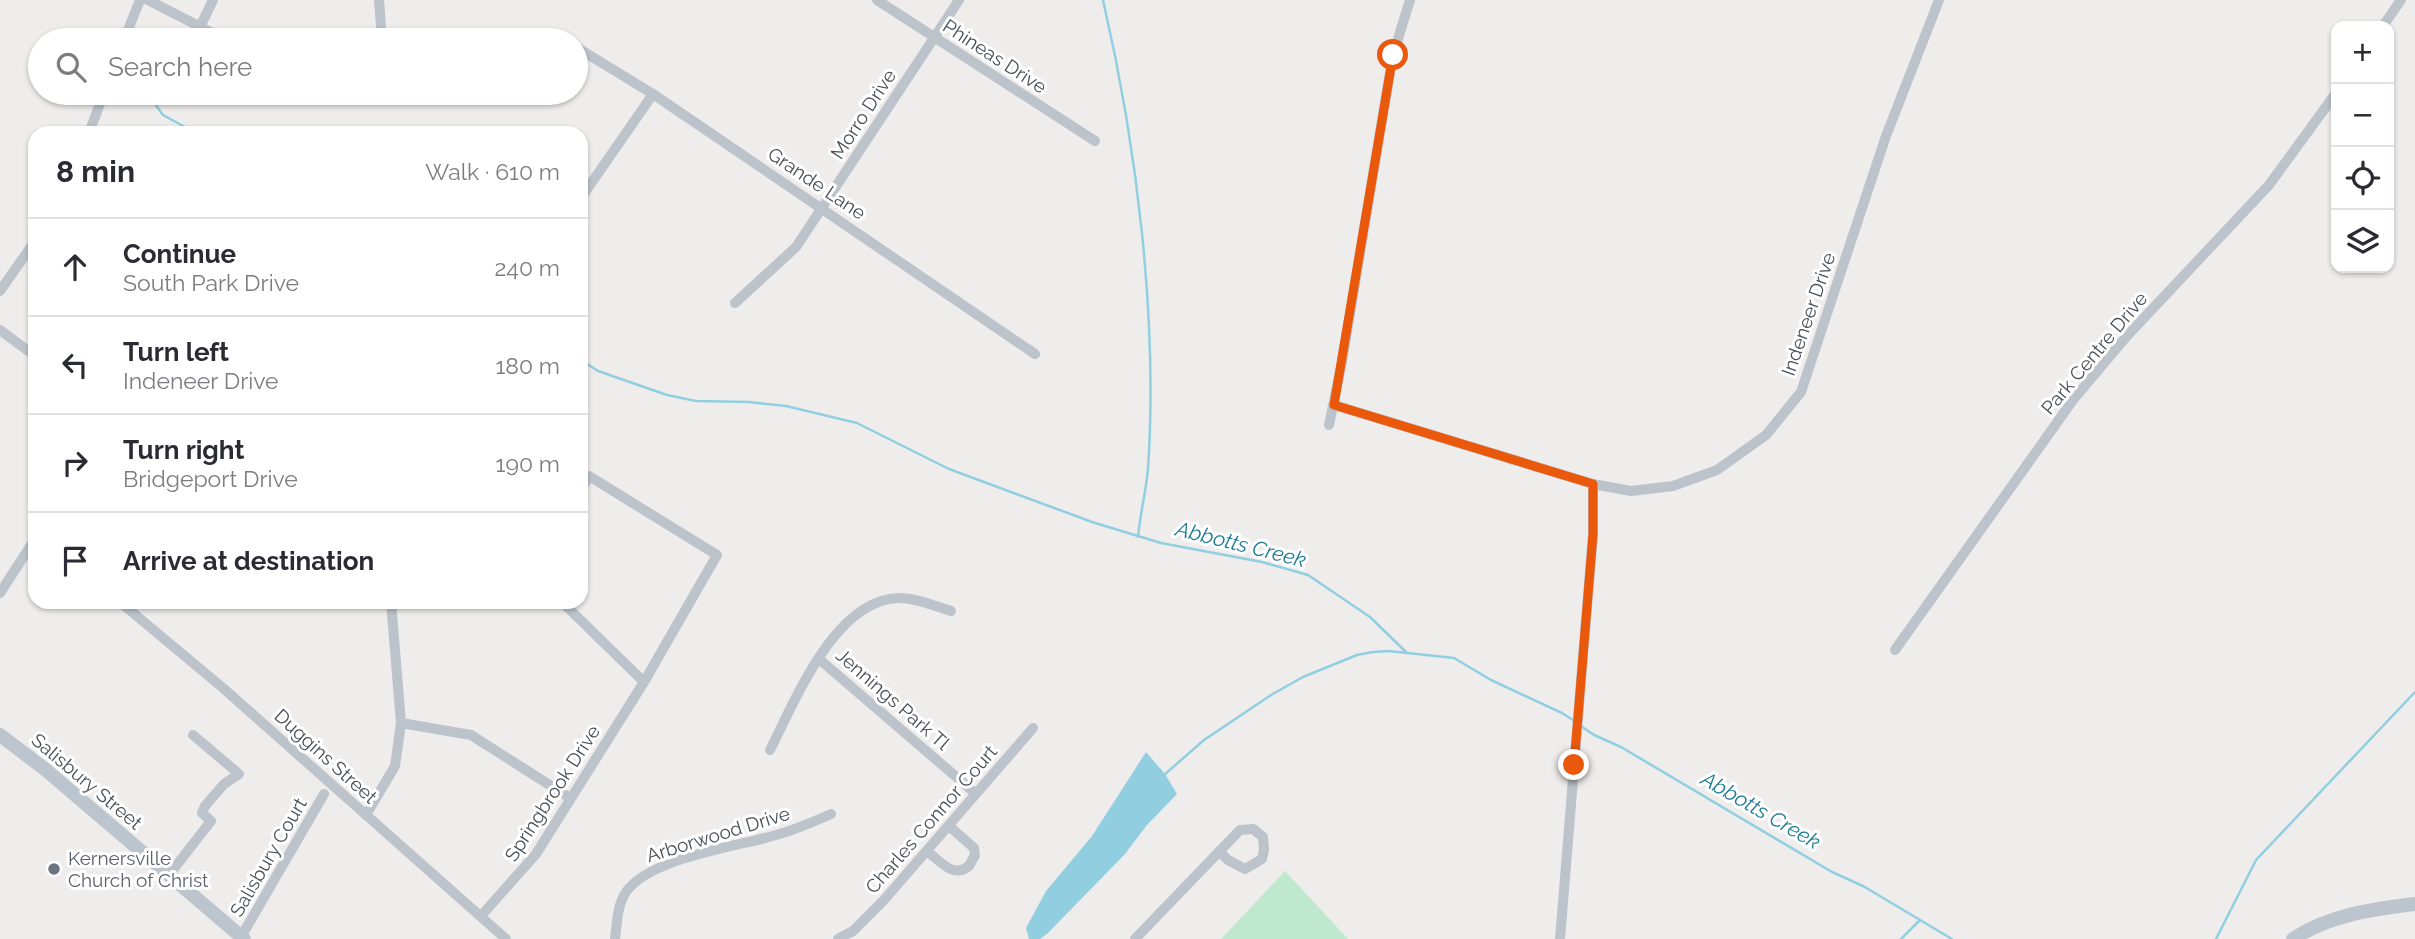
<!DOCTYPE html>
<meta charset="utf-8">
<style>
:root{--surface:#fff;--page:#f7f7f7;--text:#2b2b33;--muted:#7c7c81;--line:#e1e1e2}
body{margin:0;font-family:Raleway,sans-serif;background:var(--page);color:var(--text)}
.controls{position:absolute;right:21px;top:21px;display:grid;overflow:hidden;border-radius:14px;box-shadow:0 2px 5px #0004}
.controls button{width:63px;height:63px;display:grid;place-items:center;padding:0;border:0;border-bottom:2px solid var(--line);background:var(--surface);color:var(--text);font:35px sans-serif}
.stop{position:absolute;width:21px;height:21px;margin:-16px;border:5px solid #ea580c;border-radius:50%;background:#fff}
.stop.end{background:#ea580c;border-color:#fff;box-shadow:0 2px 7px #0008}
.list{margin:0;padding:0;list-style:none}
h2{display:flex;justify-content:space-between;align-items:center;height:91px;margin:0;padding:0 28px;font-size:30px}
h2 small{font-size:23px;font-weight:400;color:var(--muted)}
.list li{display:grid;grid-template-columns:46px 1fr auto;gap:21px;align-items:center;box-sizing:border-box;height:98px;padding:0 28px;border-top:2px solid var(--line)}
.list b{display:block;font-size:26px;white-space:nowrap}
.list p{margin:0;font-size:23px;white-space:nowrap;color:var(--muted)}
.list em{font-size:23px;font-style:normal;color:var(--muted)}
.icon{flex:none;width:38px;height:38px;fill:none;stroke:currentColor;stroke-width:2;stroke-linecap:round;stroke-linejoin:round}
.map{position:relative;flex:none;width:2415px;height:939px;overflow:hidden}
.search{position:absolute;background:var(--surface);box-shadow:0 2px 5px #0004;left:28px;top:28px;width:560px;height:77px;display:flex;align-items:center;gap:18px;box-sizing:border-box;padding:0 24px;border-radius:38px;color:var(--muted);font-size:26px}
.panel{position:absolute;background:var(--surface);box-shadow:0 2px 5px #0004;left:28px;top:126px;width:560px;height:483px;border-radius:21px}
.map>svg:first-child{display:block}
</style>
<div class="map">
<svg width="2415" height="939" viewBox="0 0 2415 939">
<rect width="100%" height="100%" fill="#efecec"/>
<path fill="#bfe8cf" d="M1285,871L1348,939H1221Z"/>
<path fill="#91cfe0" d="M1146,752L1165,774L1177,794L1147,825L1125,854L1047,934L1040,939H1029L1026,928L1046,891L1092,836Z"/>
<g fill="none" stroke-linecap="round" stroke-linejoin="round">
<g stroke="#91cfe0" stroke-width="2.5">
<path d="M1103,0C1137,147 1158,319 1148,469C1146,492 1140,514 1138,537"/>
<path d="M147,93L163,115L196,133"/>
<path d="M581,360L598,371L667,395L696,401L749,402L786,406L857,423L949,469L1092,522L1161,543L1262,562L1308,575L1370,617L1406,652"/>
<path d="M1581,726L1594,735L1621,747L1832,872L1863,886L1952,939"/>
<path d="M1164,775L1204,740L1271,695L1303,677L1357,655L1373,652L1389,651L1454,658L1491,680L1562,713L1573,720"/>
<path d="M1901,939L1920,920"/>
<path d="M2216,939L2256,860L2415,692"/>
</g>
<g stroke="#bcc3ca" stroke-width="10">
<path d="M148,0L226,40"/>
<path d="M379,0L382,40"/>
<path d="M877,0L1095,141"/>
<path d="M2383,26L2401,0"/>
<path d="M200,27L213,0"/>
<path d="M124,40L140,0"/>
<path d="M576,47L653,94L1035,354"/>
<path d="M89,133L104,93"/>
<path d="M581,198L653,94"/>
<path d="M0,291L35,241"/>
<path d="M735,303L796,247L959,0"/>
<path d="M0,330L35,356"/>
<path d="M1334,405L1593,484L1631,491L1673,486L1717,470L1766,435L1801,392L1886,136L1939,0"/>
<path d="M1329,425L1342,362L1389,78L1393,55L1410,0"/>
<path d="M0,593L35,539"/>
<path d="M120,602L223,688L506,939"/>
<path d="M562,602L644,682L717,555L589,476L581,490"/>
<path d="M1895,650L2073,400L2126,337L2269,185L2336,93"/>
<path d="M819,659L975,793"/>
<path d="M401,723L471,735L570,798"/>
<path d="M770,750C795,701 835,599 899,598C916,598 935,606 951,611"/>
<path d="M366,815L395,766L401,723L391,602"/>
<path d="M927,851C940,861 953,879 969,866L975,855L974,848L949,826"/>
<path d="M169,875L211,821L202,813L205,806L224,784L239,774L193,735"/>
<path d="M481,916L536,854L644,682"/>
<path d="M241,937L324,794"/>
<path d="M615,939C617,924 617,905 626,892C649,858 736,847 776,835C795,830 813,822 831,814"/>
<path d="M838,939L853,931L884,900L1033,728"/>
<path d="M1135,939L1240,830L1253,829L1263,837L1264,850L1262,859L1245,869L1228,860L1219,851"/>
<path d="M1560,939L1593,534V484"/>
</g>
<g stroke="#bcc5ce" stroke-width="14">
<path d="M0,735L46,770L244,939"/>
<path d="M2293,939C2329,915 2373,909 2415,904"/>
</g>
</g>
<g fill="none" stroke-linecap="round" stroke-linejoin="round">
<path stroke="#ea580c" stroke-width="9" d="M1393,55L1334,405L1593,484V534L1574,765"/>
</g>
<circle fill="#6b7280" stroke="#fff" stroke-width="2.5" cx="54" cy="869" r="7"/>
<g text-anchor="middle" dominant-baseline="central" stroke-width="6" stroke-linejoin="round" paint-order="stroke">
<g font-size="19" fill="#474f57" stroke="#fff">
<text transform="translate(995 56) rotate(33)">Phineas Drive</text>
<text transform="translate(863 114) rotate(-57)">Morro Drive</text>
<text transform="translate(817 183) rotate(34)">Grande Lane</text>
<text transform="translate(1808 314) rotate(-71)">Indeneer Drive</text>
<text transform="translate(2094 353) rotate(-50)">Park Centre Drive</text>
<text transform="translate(893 699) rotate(41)">Jennings Park Tl</text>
<text transform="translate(326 756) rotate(42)">Duggins Street</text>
<text transform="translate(87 781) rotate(40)">Salisbury Street</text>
<text transform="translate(552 793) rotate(-57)">Springbrook Drive</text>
<text transform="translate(931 819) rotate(-49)">Charles Connor Court</text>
<text transform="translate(718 834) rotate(-17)">Arborwood Drive</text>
<text transform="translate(268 857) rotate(-60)">Salisbury Court</text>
</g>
<g font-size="19" fill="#5b616d" stroke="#fff" text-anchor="start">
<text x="68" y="858">Kernersville<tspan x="68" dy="22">Church of Christ</tspan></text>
</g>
<g font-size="21" font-style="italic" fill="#1d7b94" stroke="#fff">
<text transform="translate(1241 544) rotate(14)">Abbotts Creek</text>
<text transform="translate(1761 810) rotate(30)">Abbotts Creek</text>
</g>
</g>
</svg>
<div class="controls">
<button>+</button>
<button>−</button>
<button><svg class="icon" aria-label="locate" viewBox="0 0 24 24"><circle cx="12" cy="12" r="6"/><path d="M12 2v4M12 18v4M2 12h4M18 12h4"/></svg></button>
<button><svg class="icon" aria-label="layers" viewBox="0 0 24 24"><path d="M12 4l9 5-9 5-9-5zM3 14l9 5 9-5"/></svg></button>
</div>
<div class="stop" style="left:1393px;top:55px"></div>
<div class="stop end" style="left:1574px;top:765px"></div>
<div class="search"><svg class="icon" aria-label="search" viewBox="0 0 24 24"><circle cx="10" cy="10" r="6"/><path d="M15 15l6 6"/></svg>Search here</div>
<section class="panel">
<h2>8 min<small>Walk · 610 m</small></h2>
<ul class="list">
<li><svg class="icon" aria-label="ahead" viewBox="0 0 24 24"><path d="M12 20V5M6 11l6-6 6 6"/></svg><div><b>Continue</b><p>South Park Drive</p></div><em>240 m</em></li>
<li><svg class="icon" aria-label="left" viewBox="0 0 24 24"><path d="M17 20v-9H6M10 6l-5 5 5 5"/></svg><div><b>Turn left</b><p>Indeneer Drive</p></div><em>180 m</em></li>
<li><svg class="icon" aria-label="right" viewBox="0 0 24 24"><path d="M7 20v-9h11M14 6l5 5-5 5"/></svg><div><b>Turn right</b><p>Bridgeport Drive</p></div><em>190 m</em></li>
<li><svg class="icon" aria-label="arrive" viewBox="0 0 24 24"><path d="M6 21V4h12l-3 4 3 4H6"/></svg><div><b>Arrive at destination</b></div></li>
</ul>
</section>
</div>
